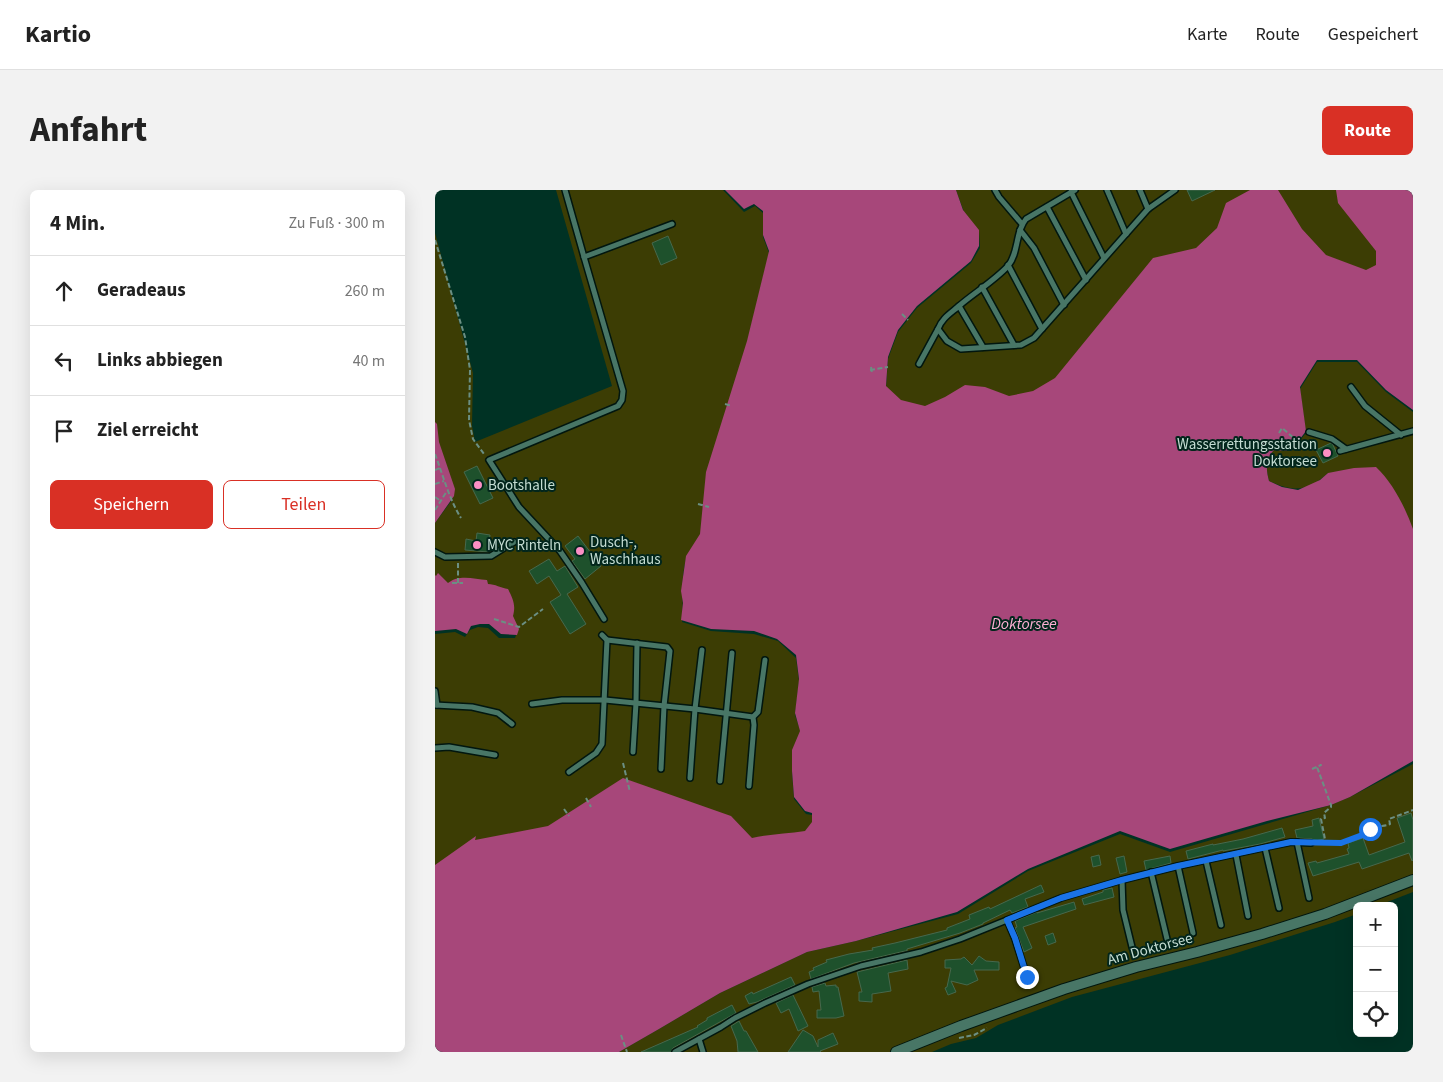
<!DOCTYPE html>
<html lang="de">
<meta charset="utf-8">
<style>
:root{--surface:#fff;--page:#f2f2f2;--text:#222;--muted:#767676;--line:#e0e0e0;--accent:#d93025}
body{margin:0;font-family:"Source Sans 3",sans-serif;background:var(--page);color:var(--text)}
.controls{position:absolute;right:15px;bottom:15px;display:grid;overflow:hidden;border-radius:8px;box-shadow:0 5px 20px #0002}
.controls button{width:45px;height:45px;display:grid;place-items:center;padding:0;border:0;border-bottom:1px solid var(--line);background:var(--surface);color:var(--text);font:25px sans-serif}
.stop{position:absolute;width:15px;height:15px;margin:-11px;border:4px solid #1a73e8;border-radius:50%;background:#fff}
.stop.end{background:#1a73e8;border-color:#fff;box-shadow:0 1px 5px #0008}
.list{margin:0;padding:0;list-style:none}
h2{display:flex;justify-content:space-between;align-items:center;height:65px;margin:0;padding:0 20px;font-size:21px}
h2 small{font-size:16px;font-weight:400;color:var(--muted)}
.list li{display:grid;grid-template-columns:32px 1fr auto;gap:15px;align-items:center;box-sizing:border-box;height:70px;padding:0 20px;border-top:1px solid var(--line)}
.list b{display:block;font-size:19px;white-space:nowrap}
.list em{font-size:16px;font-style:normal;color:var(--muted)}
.actions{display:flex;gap:10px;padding:15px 20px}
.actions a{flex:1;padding:11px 0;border:1px solid var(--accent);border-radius:8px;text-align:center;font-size:18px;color:var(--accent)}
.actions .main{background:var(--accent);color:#fff}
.icon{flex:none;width:28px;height:28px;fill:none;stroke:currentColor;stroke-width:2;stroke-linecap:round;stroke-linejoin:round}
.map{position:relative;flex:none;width:978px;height:862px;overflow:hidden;border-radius:8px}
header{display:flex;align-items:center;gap:30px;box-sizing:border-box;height:70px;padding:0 25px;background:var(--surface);border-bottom:1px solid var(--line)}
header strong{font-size:24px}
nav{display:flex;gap:28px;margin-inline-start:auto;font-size:18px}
.intro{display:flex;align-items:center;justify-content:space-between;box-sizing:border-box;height:120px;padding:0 30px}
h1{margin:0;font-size:35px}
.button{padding:12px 22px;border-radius:8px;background:var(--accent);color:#fff;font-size:18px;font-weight:700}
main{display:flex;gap:30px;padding:0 30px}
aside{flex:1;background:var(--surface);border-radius:8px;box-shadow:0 5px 20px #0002}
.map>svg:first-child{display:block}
</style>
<header>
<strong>Kartio</strong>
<nav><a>Karte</a><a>Route</a><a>Gespeichert</a></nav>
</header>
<div class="intro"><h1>Anfahrt</h1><a class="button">Route</a></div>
<main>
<aside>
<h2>4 Min.<small>Zu Fuß · 300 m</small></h2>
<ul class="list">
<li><svg class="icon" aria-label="ahead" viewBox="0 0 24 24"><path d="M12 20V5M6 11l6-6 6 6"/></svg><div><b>Geradeaus</b></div><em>260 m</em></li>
<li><svg class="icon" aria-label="left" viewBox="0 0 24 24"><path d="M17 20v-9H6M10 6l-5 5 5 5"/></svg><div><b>Links abbiegen</b></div><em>40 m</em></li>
<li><svg class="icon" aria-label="arrive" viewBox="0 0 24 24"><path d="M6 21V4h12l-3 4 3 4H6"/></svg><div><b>Ziel erreicht</b></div></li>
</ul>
<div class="actions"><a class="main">Speichern</a><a>Teilen</a></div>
</aside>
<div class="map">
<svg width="978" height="862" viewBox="0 0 978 862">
<rect width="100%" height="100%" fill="#003224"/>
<g fill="#3c3d04">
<path d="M121,0H288L309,22L320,16L328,23V47L334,63L265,346C261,353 253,361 251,369C245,390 249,411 247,432L276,441L319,444L343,451L361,468L364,491L360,525L366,543L357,562V583L359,609L371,624L377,625V634L371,643L317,650L113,638L0,677V444L20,442L30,447L35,440L43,437L53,438L64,448H80L84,437L11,396L0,386V333L17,310L19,302L2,255L0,237V43L38,183L37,236L40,252L177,196Z"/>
<path d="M521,0H819L782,40L620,190L599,203L490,219L466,212L451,198L453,169L463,142L482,118L536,73L545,58L544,42L529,22Z"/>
<path d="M822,0H904L945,62V77L932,85L891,67L830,3Z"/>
<path d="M882,172H922L951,202L978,222V340L893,283C872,302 859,302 834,291C831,279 830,269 839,260L856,261L871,243L865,199Z"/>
<path d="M978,574V702L942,716H922V724L900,732L795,765L637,807L563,835L541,848L516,854L497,862H184L224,839L285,803L372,762L421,751L523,724L593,681L685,644L735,662L896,615L915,607Z"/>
</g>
<g fill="#a7477a">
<path d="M290,0H521L528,20L544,40V56L536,71L482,116L463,140L453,167L451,196L466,210L490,216L510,207L530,195L550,197L574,206L598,201L620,188L718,68L761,58L782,38L791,13L815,0H843L867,39L891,65L931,80L941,75V61L903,13L901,0H978V220L951,200L922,170H882L865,197L871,241L856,261L839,260C830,269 831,280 834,291L847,297L863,300L885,290L893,283L919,278L941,277C958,293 970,317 978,339V571L915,607L896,615L832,631L735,659L685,641L593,679L522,722L421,751L372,762L285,803L224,839L184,862H0V675L41,646L40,650L113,636L188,588L296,626L317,648C334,644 352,644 370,641L377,632V623L370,621L359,607L357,581V560L365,541L360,523L364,489L361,465L342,449L319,441L276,439L246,430L248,413L246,401L251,366L265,344L271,282L312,151L334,61L328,45V21L319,14L309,19Z"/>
<path d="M0,232L2,234L4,252L20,299L19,306L0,333Z"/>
<path d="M3,383L13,393C24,384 39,389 52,390L53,394C60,394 66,398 73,399C78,409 81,415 78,426L84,439L82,445L66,444L54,434H45L36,436L32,444L21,439L0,441V385L1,386Z"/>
</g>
<g fill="#1e512c" stroke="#47684d">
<path d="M752,0H780L757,11Z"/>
<path d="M233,46L242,68L226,75L217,53Z"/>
<path d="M896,253L898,255L903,266L888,273L881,260Z"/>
<path d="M42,276L58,308L45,314L29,282Z"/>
<path d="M42,343L55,345L53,362L30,360L31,349L41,351Z"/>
<path d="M143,346L166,376L150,389L137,371L140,369L130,356Z"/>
<path d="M114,369L122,381L130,376L143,397L132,404L151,434L135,444L115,412L126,405L114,386L102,394L94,381Z"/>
<path d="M976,623L978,630V670L977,671L974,663L927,679L924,672L878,686L873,673L881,671L882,673L914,664L912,659L914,658L913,653L928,648L934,665L970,652L962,628Z"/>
<path d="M884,628L889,649L880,651L877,649L862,648L860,640L878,636L877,630Z"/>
<path d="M847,638L850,647L825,654L788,661V660L753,669L751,661L778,654V655L808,649Z"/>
<path d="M664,665L666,675L658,677L656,667Z"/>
<path d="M689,666L692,682L685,684L681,668Z"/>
<path d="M735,666L736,673L711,680L709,671Z"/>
<path d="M606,695L609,702L590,709L593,717L577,723L575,720L548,733V734L525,743L472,759V761H470L419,773L376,789L374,782L379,780L378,778L392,772L391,770L414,764L438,760L437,758L460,753L512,740V738L535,729L534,725L554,717L555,719Z"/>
<path d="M677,698L679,707L649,715L647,709L668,702V700Z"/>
<path d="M639,712L641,719L588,737L597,758L589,762L580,738L582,737L580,731L602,722V723Z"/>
<path d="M618,743L621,752L613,755L610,746Z"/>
<path d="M544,766L551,771L564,772V780H539L543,790L532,795L516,791L521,802L513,805L510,798L512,797L516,778H510V770L526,769L529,767L537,775Z"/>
<path d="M472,770L473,779L453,783L456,801L437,804V812L424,811V802H427L422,782Z"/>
<path d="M356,787L360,795L322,812L314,814L310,806L317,802L318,804Z"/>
<path d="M390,793L391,796L401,795V797H403L409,826L401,828H382V820H386L384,801L378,802L377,797Z"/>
<path d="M358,805L373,836L363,841L354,819L346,823L341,813Z"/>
<path d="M297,815L301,823L238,858L236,862H206L263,837L262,836L272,830V828Z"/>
<path d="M304,831L309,841H311L323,862H303L302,851L296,836Z"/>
<path d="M368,840L378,846L383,857V850L398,843L403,854L385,861L386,862H353Z"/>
</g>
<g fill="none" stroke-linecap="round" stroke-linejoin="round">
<g stroke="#01160f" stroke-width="8">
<g id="lane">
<path d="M130,0L149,67"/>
<path d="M560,0L564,7L587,34"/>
<path d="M640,0L591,29C580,42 584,63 573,76C559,91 539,103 524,116C516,123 507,128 503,139L512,151L526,159L586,155L599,148L713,19L740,0"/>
<path d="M672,0L691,44"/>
<path d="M705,0L713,19"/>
<path d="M636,2L669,68"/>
<path d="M612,17L651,90"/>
<path d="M585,40L599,58L629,115"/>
<path d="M573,75L607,139"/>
<path d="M547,97L579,155"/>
<path d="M524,116L548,157"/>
<path d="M484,174L503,139"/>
<path d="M916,197L930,216L966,245"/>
<path d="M874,242L897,249L911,259"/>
<path d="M905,261L978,241"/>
<path d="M0,362L10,367L56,366L79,352"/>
<path d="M169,429L147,393L125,361L84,317L54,270L183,216L187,210L188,201L149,67L237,34"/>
<path d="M172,450L232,457L235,461L229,516L226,579"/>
<path d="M0,501L2,515"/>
<path d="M97,514L127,510H170L260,519L318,527"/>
<path d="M0,515L37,517L63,523L77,534"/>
<path d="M0,558L14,557L60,565"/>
<path d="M198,562L201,513L202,453"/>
<path d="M134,582L161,563L167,554L172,450L167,445"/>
<path d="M255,588L260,519L267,460"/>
<path d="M285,591L297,463"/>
<path d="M314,596L319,535L318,527L323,522L330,470"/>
<path d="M862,652L874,708"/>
<path d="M830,658L844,718"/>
<path d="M801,665L813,726"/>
<path d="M771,671L786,735"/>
<path d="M743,676L758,743"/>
<path d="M716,682L732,749"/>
<path d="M687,690L688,720L697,757"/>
<path d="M572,730L580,749L592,787"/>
<path d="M264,849L268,862"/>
<path d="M240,862L286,837L300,828L330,813L373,794L426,776L486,762L525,749L626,708L687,690L743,676L856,652L876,653"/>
</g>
</g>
<g stroke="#01160f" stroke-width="12">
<path id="street" d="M461,862L526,836L629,799L701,777L762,762L827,744L890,724L978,690"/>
</g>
<g stroke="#6b8f83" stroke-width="2" stroke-dasharray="5 2.5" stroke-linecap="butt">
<path d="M0,50L30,147L35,180L34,230L38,249L49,264"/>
<path d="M467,124L473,130"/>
<path d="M436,177L437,183"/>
<path d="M435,180L453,177"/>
<path d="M290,214L297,216"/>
<path d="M844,243L847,238L866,254"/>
<path d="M0,264C8,285 14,309 26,328"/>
<path d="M0,280L5,278"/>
<path d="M0,294L9,291"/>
<path d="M0,307L6,311"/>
<path d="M263,314L274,317"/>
<path d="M0,320L12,301"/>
<path d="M17,393H28"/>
<path d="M23,393V373"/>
<path d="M59,429L84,437L108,419"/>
<path d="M188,573L195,602"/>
<path d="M877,579L886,575L882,577L896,615V617L889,623L890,628L886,629L891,654"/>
<path d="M151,608L156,617"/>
<path d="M129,619L134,626"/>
<path d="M883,654C899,654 916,653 930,644C934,641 932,641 936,639C943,635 949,637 955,634L954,629L978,620"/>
<path d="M186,845L192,862"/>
<path d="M524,848L539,845L552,838"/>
</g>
<use href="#lane" stroke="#487666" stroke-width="5"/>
<use href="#street" stroke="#487666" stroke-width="10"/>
</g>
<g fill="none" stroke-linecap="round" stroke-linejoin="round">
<path stroke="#1a73e8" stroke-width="6" d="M592,787L580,748L572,730L626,708L687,690L743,676L856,652L906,653L930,644L935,639"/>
</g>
<g fill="#fb8fc4" stroke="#02261c" stroke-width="2">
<circle cx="892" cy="263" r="5"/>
<circle cx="43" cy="295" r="5"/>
<circle cx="42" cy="355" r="5"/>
<circle cx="145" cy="361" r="5"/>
</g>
<g text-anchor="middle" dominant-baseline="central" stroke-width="4" stroke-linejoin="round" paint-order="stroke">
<g font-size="15" fill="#c4dcd2" stroke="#02261c" text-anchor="start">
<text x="882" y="254" text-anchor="end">Wasserrettungsstation<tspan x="882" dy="17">Doktorsee</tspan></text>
<text x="53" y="295">Bootshalle</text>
<text x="155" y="352">Dusch-,<tspan x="155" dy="17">Waschhaus</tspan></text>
<text x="52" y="355">MYC Rinteln</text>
</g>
<g font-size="15" fill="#c4dcd2" stroke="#02261c">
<text transform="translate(715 759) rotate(-15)">Am Doktorsee</text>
</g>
<g font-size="16" font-style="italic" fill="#fdb0d4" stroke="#02261c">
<text x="589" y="434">Doktorsee</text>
</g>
</g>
</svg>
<div class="controls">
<button>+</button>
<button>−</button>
<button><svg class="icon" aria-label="locate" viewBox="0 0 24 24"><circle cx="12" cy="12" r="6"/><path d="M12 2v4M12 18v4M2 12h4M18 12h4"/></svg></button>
</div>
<div class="stop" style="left:935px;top:639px"></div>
<div class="stop end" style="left:592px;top:787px"></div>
</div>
</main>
